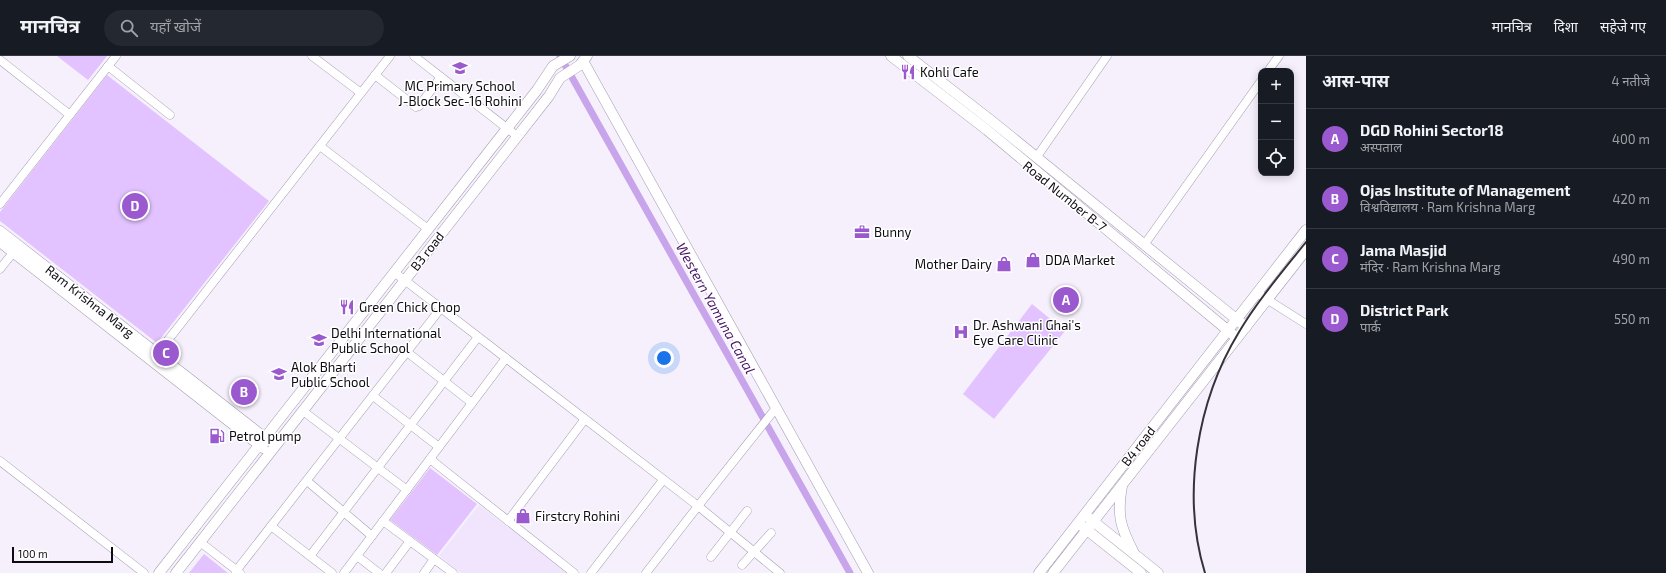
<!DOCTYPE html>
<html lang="hi">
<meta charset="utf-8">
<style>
:root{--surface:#171b24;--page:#242831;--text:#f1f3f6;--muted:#9ea1a6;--line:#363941;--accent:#9b59cf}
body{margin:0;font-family:"Exo 2","Noto Sans Devanagari",sans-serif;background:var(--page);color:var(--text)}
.controls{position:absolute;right:12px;top:12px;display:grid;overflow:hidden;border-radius:8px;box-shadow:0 2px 10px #0003}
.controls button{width:36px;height:36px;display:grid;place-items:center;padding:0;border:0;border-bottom:1px solid var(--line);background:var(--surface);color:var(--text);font:20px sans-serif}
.scale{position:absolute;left:12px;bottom:10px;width:101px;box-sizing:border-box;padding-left:4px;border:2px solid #0e0b12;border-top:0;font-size:11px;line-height:14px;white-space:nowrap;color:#0e0b12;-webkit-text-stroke:3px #fff;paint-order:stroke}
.you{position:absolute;left:664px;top:302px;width:14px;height:14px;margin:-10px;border:3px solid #fff;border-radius:50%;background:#1a73e8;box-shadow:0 0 0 6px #1a73e833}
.badge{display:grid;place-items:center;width:26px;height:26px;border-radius:50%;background:var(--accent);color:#fff;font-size:13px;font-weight:700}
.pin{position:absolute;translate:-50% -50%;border:2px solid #fff;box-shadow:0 1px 4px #0006}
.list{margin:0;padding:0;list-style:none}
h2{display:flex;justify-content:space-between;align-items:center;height:52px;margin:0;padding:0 16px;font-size:17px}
h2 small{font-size:13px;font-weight:400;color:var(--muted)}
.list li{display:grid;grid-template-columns:26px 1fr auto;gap:12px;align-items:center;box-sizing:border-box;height:60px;padding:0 16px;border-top:1px solid var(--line)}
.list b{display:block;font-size:15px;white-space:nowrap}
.list p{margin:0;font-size:13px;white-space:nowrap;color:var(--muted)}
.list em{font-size:13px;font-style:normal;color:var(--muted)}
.icon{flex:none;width:22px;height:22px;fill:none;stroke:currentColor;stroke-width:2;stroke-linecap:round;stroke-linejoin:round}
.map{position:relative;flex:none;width:1306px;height:517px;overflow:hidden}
header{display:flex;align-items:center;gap:24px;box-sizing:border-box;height:56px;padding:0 20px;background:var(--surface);border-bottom:1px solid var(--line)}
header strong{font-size:19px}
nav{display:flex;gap:22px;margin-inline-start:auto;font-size:14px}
.search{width:280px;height:36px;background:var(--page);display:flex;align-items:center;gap:10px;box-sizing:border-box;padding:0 14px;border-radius:22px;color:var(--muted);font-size:15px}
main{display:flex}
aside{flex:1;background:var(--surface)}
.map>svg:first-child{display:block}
</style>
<header>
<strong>मानचित्र</strong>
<div class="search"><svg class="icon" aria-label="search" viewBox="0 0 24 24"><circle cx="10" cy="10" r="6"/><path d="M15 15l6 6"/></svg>यहाँ खोजें</div>
<nav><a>मानचित्र</a><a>दिशा</a><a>सहेजे गए</a></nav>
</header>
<main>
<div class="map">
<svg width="1306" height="517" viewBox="0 0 1306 517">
<rect width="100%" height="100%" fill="#f6f0fd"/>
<path fill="#f0e5fc" d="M479,449L567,517H461L439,500Z"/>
<g fill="#e2c3ff">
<path d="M57,0H107L88,24Z"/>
<path d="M107,19L269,145L157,287L0,165V156Z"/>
<path d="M1032,248L1065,275L994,363L963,338Z"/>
<path d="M430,412L477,448L437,499L390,464Z"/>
<path d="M204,498L228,517H189Z"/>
</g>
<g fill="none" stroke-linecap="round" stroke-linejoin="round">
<path stroke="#c8a4eb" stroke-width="7" d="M560,0L850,517"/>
<g stroke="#a59baf" stroke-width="9">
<g id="minor">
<path d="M312,0L361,37"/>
<path d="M414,0L517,80"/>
<path d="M0,4L70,59"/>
<path d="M108,10L170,59"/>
<path d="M1268,15L1279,0"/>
<path d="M375,19L416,51L419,50L441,21"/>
<path d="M320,90L428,173"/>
<path d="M1036,102L1107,0"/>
<path d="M0,148L116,0"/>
<path d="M1144,189L1261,25"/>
<path d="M0,213L16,193"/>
<path d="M394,216L698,450L646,517"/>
<path d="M1257,237L1306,268"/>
<path d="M407,296L472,347"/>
<path d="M154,302L390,0"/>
<path d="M373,340L439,391"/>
<path d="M776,352L698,450L780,517"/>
<path d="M303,355L407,434"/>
<path d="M430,403L574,517"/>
<path d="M0,405L144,517"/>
<path d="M307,425L372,480"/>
<path d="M383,465L453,517"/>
<path d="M508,465L585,363"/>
<path d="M271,470L332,517"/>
<path d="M200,486L240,517"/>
<path d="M310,500L478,281"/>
<path d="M357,500L379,517"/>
<path d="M711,501L747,455"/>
<path d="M742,509L771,477"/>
<path d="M236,515L441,252"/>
<path d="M344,517L506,302"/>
<path d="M386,517L410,485"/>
<path d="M424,517L434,503"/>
<path d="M591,517L663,424"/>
</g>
</g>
<g stroke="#a59baf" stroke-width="11">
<g id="tertiary">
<path d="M891,0L987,74L1237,282"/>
<path d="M908,0L993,66L1246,271"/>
<path d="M583,5L868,517"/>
<path d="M0,175L269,385"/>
<path d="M0,186L263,392"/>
<path d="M1122,430C1117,459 1120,470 1133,495"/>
<path d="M1089,462L1158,517"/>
<path d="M1082,470L1141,517"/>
<path d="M159,517L537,34L553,10L570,0"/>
<path d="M176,517L549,40L560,22L580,9L587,0"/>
<path d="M1039,517L1306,174"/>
<path d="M1053,517L1306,194"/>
</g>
</g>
<use href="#minor" stroke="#fff" stroke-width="8"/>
<use href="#tertiary" stroke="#fff" stroke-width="10"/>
<path stroke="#35323a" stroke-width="2" d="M1205,517C1181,439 1197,345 1239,276C1258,244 1283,215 1306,186"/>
</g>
<defs>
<g id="school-bare" transform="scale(1.2)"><path d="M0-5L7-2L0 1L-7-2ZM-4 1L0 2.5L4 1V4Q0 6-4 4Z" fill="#9b59cf" stroke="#fff" stroke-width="2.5" paint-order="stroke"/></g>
<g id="restaurant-bare" transform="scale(1.2)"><path d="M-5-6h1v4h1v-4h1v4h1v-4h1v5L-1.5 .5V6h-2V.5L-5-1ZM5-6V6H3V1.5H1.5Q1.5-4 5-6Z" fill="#9b59cf" stroke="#fff" stroke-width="2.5" paint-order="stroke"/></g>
<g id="office-bare" transform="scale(1.2)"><path d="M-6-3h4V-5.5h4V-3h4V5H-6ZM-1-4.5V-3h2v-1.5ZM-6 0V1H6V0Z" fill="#9b59cf" stroke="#fff" stroke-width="2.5" paint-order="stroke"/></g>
<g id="shop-bare" transform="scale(1.2)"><path d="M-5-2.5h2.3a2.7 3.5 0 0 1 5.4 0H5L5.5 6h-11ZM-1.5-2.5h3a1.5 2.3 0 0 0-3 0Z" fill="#9b59cf" stroke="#fff" stroke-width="2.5" paint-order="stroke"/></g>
<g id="hospital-bare" transform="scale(1.2)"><path d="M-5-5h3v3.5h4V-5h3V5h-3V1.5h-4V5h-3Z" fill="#9b59cf" stroke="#fff" stroke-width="2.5" paint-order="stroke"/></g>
<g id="fuel-bare" transform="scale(1.2)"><path d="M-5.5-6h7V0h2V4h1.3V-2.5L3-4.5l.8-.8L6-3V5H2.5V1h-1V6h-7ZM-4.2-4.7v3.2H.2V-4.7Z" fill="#9b59cf" stroke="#fff" stroke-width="2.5" paint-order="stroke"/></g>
</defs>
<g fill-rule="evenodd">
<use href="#school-bare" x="460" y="12"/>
<use href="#restaurant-bare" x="908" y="16"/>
<use href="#office-bare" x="862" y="176"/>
<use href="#shop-bare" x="1033" y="204"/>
<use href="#shop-bare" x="1004" y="208"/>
<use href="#restaurant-bare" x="347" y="251"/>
<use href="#hospital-bare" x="961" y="276"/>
<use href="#school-bare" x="319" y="284"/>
<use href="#school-bare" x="279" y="318"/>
<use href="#fuel-bare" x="217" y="380"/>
<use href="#shop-bare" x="523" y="460"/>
</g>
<g text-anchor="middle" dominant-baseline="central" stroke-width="3" stroke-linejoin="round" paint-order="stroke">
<g font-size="13" fill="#0e0b12" stroke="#fff" text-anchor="start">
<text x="920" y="16">Kohli Cafe</text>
<text x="460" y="30" text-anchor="middle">MC Primary School<tspan x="460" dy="15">J-Block Sec-16 Rohini</tspan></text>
<text x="874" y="176">Bunny</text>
<text x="1045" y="204">DDA Market</text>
<text x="992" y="208" text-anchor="end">Mother Dairy</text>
<text x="359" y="251">Green Chick Chop</text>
<text x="973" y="269">Dr. Ashwani Ghai's<tspan x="973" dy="15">Eye Care Clinic</tspan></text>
<text x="331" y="277">Delhi International<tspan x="331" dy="15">Public School</tspan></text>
<text x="291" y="311">Alok Bharti<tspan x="291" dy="15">Public School</tspan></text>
<text x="229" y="380">Petrol pump</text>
<text x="535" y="460">Firstcry Rohini</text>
</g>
<g font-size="13" fill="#0e0b12" stroke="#fff">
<text transform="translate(1065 140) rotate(39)">Road Number B-7</text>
<text transform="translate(427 195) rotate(-52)">B3 road</text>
<text transform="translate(90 245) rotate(38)">Ram Krishna Marg</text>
<text transform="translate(1138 390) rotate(-52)">B4 road</text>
</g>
<g font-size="14" font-style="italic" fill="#481669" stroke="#fff">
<text transform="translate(716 252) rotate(61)">Western Yamuna Canal</text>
</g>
</g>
</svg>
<div class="controls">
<button>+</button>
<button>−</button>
<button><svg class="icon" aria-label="locate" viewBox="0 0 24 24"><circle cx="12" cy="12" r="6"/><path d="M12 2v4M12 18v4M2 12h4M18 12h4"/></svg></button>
</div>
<div class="scale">100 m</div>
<div class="you"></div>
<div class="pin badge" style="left:1066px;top:244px">A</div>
<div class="pin badge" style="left:244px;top:336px">B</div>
<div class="pin badge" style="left:166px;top:297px">C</div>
<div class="pin badge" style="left:135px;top:150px">D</div>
</div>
<aside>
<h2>आस-पास<small>4 नतीजे</small></h2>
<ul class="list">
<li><span class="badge">A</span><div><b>DGD Rohini Sector18</b><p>अस्पताल</p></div><em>400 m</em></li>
<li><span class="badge">B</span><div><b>Ojas Institute of Management</b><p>विश्वविद्यालय · Ram Krishna Marg</p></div><em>420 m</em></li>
<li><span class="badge">C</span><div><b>Jama Masjid</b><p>मंदिर · Ram Krishna Marg</p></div><em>490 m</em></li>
<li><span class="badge">D</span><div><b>District Park</b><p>पार्क</p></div><em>550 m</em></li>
</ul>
</aside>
</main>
